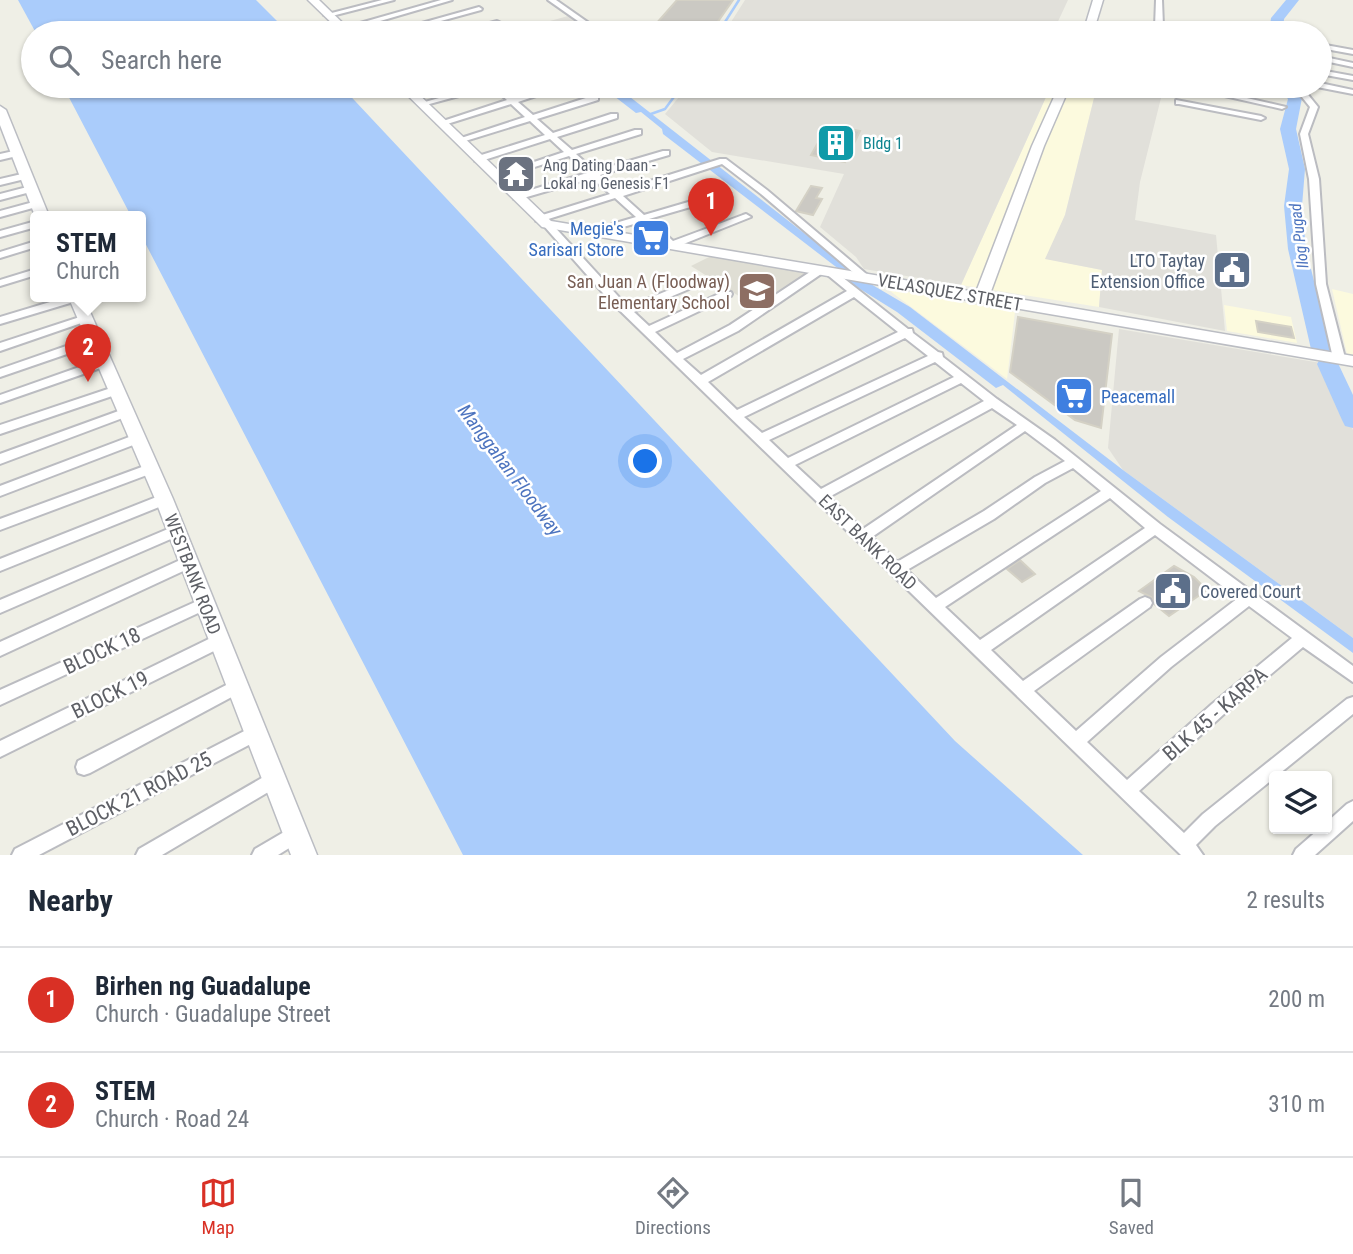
<!DOCTYPE html>
<meta charset="utf-8">
<style>
:root{--surface:#fff;--page:#f6f6f7;--text:#1f2937;--muted:#747a83;--line:#e0e1e3;--accent:#d93025}
body{margin:0;font-family:"Roboto Condensed",sans-serif;background:var(--page);color:var(--text)}
.controls{position:absolute;right:21px;bottom:21px;display:grid;overflow:hidden;border-radius:7px;box-shadow:0 2px 5px #0004}
.controls button{width:63px;height:63px;display:grid;place-items:center;padding:0;border:0;border-bottom:2px solid var(--line);background:var(--surface);color:var(--text);font:35px sans-serif}
.you{position:absolute;left:646px;top:462px;width:24px;height:24px;margin:-18px;border:5px solid #fff;border-radius:50%;background:#1a73e8;box-shadow:0 0 0 10px #1a73e833}
.badge{display:grid;place-items:center;width:46px;height:46px;border-radius:50%;background:var(--accent);color:#fff;font-size:23px;font-weight:700}
.pin{position:absolute;translate:-50% -58px;filter:drop-shadow(0 2px 4px #0008)}
.pin::after{content:'';position:absolute;top:37px;width:24px;height:21px;background:inherit;clip-path:polygon(0 0,100% 0,50% 100%)}
.popup{position:absolute;left:30px;top:211px;width:116px;height:91px;box-sizing:border-box;display:grid;place-content:center;border-radius:7px;background:var(--surface);filter:drop-shadow(0 2px 5px #0005);font-size:23px;white-space:nowrap;color:var(--muted)}
.popup b{font-size:26px;color:var(--text)}
.popup::after{content:'';position:absolute;left:50%;top:100%;margin-left:-14px;border:14px solid transparent;border-top-color:var(--surface)}
.list{margin:0;padding:0;list-style:none}
h2{display:flex;justify-content:space-between;align-items:center;height:91px;margin:0;padding:0 28px;font-size:30px}
h2 small{font-size:23px;font-weight:400;color:var(--muted)}
.list li{display:grid;grid-template-columns:46px 1fr auto;gap:21px;align-items:center;box-sizing:border-box;height:105px;padding:0 28px;border-top:2px solid var(--line)}
.list b{display:block;font-size:26px;white-space:nowrap}
.list p{margin:0;font-size:23px;white-space:nowrap;color:var(--muted)}
.list em{font-size:23px;font-style:normal;color:var(--muted)}
.icon{flex:none;width:38px;height:38px;fill:none;stroke:currentColor;stroke-width:2;stroke-linecap:round;stroke-linejoin:round}
.map{position:relative;flex:none;width:1353px;height:855px;overflow:hidden}
.search{position:absolute;background:var(--surface);box-shadow:0 2px 5px #0004;left:21px;right:21px;top:21px;height:77px;display:flex;align-items:center;gap:18px;box-sizing:border-box;padding:0 24px;border-radius:38px;color:var(--muted);font-size:26px}
.sheet{height:301px;background:var(--surface)}
nav{display:flex;justify-content:space-around;align-items:center;box-sizing:border-box;height:98px;border-top:2px solid var(--line);background:var(--surface);font-size:19px;color:var(--muted)}
nav a{display:grid;justify-items:center;gap:4px}
nav .on{color:var(--accent)}
.map>svg:first-child{display:block}
</style>
<div class="map">
<svg width="1353" height="855" viewBox="0 0 1353 855">
<rect width="100%" height="100%" fill="#efefe6"/>
<g fill="#fcfade">
<path d="M1051,86H1097L1065,215L1047,259L1102,270L1099,307L961,285Z"/>
<path d="M886,288L1015,312L1007,379Z"/>
<path d="M1332,289L1353,294V355L1347,354Z"/>
<path d="M1224,305L1291,317L1297,343L1227,331Z"/>
</g>
<g fill="#e1e0da">
<path d="M745,0H1068L1054,30L1068,33H724Z"/>
<path d="M568,16L593,33H542L532,26Z"/>
<path d="M688,86H1051L961,285L864,269L856,257L820,227L844,174L712,152L665,114Z"/>
<path d="M1097,86H1164L1140,182L1135,220L1216,235L1225,331L1099,307L1102,270L1045,259L1065,215Z"/>
<path d="M1119,329L1321,363L1353,430V638L1123,470L1108,448Z"/>
</g>
<path fill="#dfded4" d="M711,256L809,274L758,308L691,266Z"/>
<g fill="#aaccfb">
<path d="M18,0H256L289,33H36Z"/>
<path d="M63,86H341L955,741L1083,855H463L141,235L140,216H131Z"/>
<path d="M601,86H616L864,280L910,307L1123,470L1353,638V653L1168,517L1003,385L996,388L897,312L852,284L840,270L663,134L662,129L641,112L636,113Z"/>
</g>
<g fill="none" stroke-linecap="round" stroke-linejoin="round">
<g stroke="#aaccfb" stroke-width="2.5">
<path d="M718,33L739,0"/>
<path d="M648,115L665,109L682,86"/>
</g>
<g fill="#aaccfb" fill-rule="evenodd">
<path d="M1286,0H1299L1284,19L1283,33H1269L1271,18Z"/>
<path d="M1276,86H1291L1302,98L1296,129L1305,169L1302,206L1306,249L1331,349L1328,354H1314L1311,349L1288,249L1284,206L1289,169L1280,129L1288,99Z"/>
<path d="M1328,357L1336,359L1353,395V428L1345,426L1342,420L1317,364L1320,359Z"/>
</g>
</g>
<g fill="#cbc9c3" stroke="#d4d1c5" stroke-width="2">
<path d="M677,0H733L710,33H648Z"/>
<path d="M828,125L860,131L845,162L811,155Z"/>
<path d="M811,186L822,188L816,198L822,199L813,215L796,211Z"/>
<path d="M1018,317L1112,334L1101,428L1075,420L1010,372Z"/>
<path d="M1256,321L1291,327L1294,338L1258,332Z"/>
<path d="M1020,560L1035,574L1022,582L1007,569Z"/>
<path d="M1174,566L1194,577L1207,590L1169,616L1154,604L1151,597L1139,591Z"/>
</g>
<g fill="none" stroke-linecap="round" stroke-linejoin="round">
<g stroke="#bbbcc1" stroke-width="4">
<g id="street">
<path d="M382,0H394L328,17L324,15Z"/>
<path d="M441,0H452L346,31L339,29Z"/>
<path d="M548,0H556L603,33H595Z"/>
<path d="M1156,0H1162L1163,26L1170,33H1163L1155,27Z"/>
<path d="M479,7L482,9L481,10L397,33H386Z"/>
<path d="M497,21L501,23L500,25L465,33H453Z"/>
<path d="M1320,44L1353,50V54L1320,48Z"/>
<path d="M1320,56L1353,63V67L1320,60Z"/>
<path d="M1320,70L1353,76V80L1320,74Z"/>
<path d="M1320,83L1353,90V94L1317,87L1320,86Z"/>
<path d="M481,86H500L514,98L555,86H566L518,102L533,115L592,96H598V100L537,119L553,133L611,114H617V118L557,137L572,150L635,130H641V134L576,154L595,171L663,151H669V155L600,175L618,191L720,159H726L767,190L871,278L866,281L862,280L761,194L722,164L623,196L644,215L719,193H725V197L649,219L673,241L743,215L746,214L751,217L676,247H668L641,222L598,234H592V230L636,217L615,198L542,221H536V217L610,194L592,178L520,199H514V195L587,173L569,156L500,178H494L492,176L564,152L550,139L481,161H475V157L545,135L530,121L462,142L455,140L525,117L511,104L444,125L437,123L507,100L492,87L422,106L418,104Z"/>
<path d="M1180,86H1194L1286,107L1282,109Z"/>
<path d="M1250,86H1265L1274,89L1270,91Z"/>
<path d="M1293,86H1301L1318,107L1308,134L1319,179L1326,284L1345,358L1339,362L1333,358L1316,284L1309,179L1300,134L1310,107Z"/>
<path d="M1176,100L1261,116L1265,118L1261,120L1179,104H1176Z"/>
<path d="M18,150L22,153L21,155L0,160V154Z"/>
<path d="M26,173L29,174V178L0,185V179Z"/>
<path d="M31,186L36,189L34,191L0,200V194Z"/>
<path d="M37,201L40,202V206L0,217V211Z"/>
<path d="M36,221V227L0,237V231Z"/>
<path d="M547,221L550,222L628,307L698,278H706V282L634,312L649,326L723,292H731L732,294L731,296L655,332L677,353L730,325L816,268L832,269L908,329H912L913,333L938,352L942,353L943,357L997,399L1055,440L1160,524L1353,666V682L1303,647L1224,714L1139,791L1184,833L1203,814L1347,699L1353,697V714L1215,826L1196,845L1203,855H1181L609,300L544,226V222ZM824,272L847,291L701,375L683,359L738,331ZM854,297L898,332L737,410L708,382ZM905,338L928,356L762,433L744,417ZM935,362L954,377L788,458L769,440ZM961,383L984,401L821,489L795,465ZM992,408L1017,425L863,529L829,497ZM1025,431L1065,461L1035,477L984,511L897,562L872,537ZM1073,468L1101,491L936,598L907,570L994,519L1045,483ZM1110,498L1145,528L980,640L945,607ZM1155,535L1238,598L1161,657L1076,731L1034,691L1150,607L1152,603L1150,599L1145,597L1140,599L1023,681L991,650ZM1249,606L1292,638L1212,704L1127,780L1087,742L1171,667Z"/>
<path d="M36,241V247L0,258V252Z"/>
<path d="M36,269V275L0,286V280Z"/>
<path d="M70,296H80L81,298L80,300L0,324V317Z"/>
<path d="M86,315L90,316L91,318L90,320L0,351V343Z"/>
<path d="M95,336L99,337L101,340L99,343L0,377V369Z"/>
<path d="M105,358L109,359L111,362L109,365L0,403V395Z"/>
<path d="M117,386L121,387L123,390L121,393L0,434V425Z"/>
<path d="M124,409L128,410L130,413L128,416L0,464V454Z"/>
<path d="M137,434L143,439L141,442L0,496V486Z"/>
<path d="M150,464L155,466L156,469L155,472L0,530V519Z"/>
<path d="M164,494L169,495L171,499L169,503L0,571V559Z"/>
<path d="M175,526L180,527L182,531L180,535L0,613V600Z"/>
<path d="M189,556L194,558L196,562L194,566L0,656V642Z"/>
<path d="M204,598L209,600L211,604L209,608L0,705V690Z"/>
<path d="M219,634L224,636L226,641L224,646L0,757V741Z"/>
<path d="M236,680L241,682L244,687L241,692L90,773L84,775L78,773L76,767L78,761Z"/>
<path d="M256,725L262,728L264,733L262,738L39,855H12L15,849Z"/>
<path d="M274,771L280,773L282,779L280,785L162,855H136L139,849Z"/>
<path d="M1353,801V821L1315,855H1293L1296,849L1319,829H1327V822L1347,804Z"/>
<path d="M296,825L302,828L305,834L302,840L278,855H252L255,849Z"/>
</g>
</g>
<g stroke="#bbbdc3" stroke-width="3">
<g id="secondary">
<path d="M308,0H319L353,33H342Z"/>
<path d="M1093,0H1103L1093,33H1083Z"/>
<path d="M398,86H410L551,221L976,292L1032,146L1059,86H1070L1044,146L990,294L1353,356V366L542,227Z"/>
<path d="M0,106L6,110L49,216H35L0,125Z"/>
<path d="M68,296H83L173,499L317,855H291L155,499Z"/>
</g>
</g>
<use href="#street" fill="#fff" fill-rule="evenodd"/>
<use href="#secondary" fill="#fff" fill-rule="evenodd"/>
</g>
<defs>
<g id="building-square" transform="scale(2.0125)"><rect x="-9" y="-9" width="18" height="18" rx="4" fill="#0f9aa8" stroke="#fff"/><path d="M-4-6H4V6H1V3H-1V6H-4ZM-2.5-4.3h1.7v1.8h-1.7ZM.8-4.3h1.7v1.8H.8ZM-2.5-1h1.7V.8h-1.7ZM.8-1h1.7V.8H.8Z" fill="#fff"/></g>
<g id="temple-square" transform="scale(2.0125)"><rect x="-9" y="-9" width="18" height="18" rx="4" fill="#6b7280" stroke="#fff"/><path d="M0-6L5-2H3V0L6.5 2.5H4V6H1.5V3h-3V6H-4V2.5H-6.5L-3 0V-2H-5Z" fill="#fff"/></g>
<g id="supermarket-square" transform="scale(2.0125)"><rect x="-9" y="-9" width="18" height="18" rx="4" fill="#3f7fe0" stroke="#fff"/><path d="M-6-5.5h2.5l.6 2H6L4.5 2H-2.5L-4.4-4H-6ZM-1.5 3.2a1.3 1.3 0 1 0 .1 0ZM3 3.2a1.3 1.3 0 1 0 .1 0Z" fill="#fff"/></g>
<g id="civic-square" transform="scale(2.0125)"><rect x="-9" y="-9" width="18" height="18" rx="4" fill="#5c6f8a" stroke="#fff"/><path d="M-.6-6.5H3V-4.5H.6V-3L4-1V1h2V6H-6V1h2V-1L-.6-3ZM-1.2 2.5V6h2.4V2.5Z" fill="#fff"/></g>
<g id="school-square" transform="scale(2.0125)"><rect x="-9" y="-9" width="18" height="18" rx="4" fill="#8d6e63" stroke="#fff"/><path d="M0-5L7-2L0 1L-7-2ZM-4 1L0 2.5L4 1V4Q0 6-4 4Z" fill="#fff"/></g>
</defs>
<g fill-rule="evenodd">
<use href="#building-square" x="836" y="143"/>
<use href="#temple-square" x="516" y="174"/>
<use href="#supermarket-square" x="651" y="238"/>
<use href="#civic-square" x="1232" y="270"/>
<use href="#school-square" x="757" y="291"/>
<use href="#supermarket-square" x="1074" y="396"/>
<use href="#civic-square" x="1173" y="591"/>
</g>
<g text-anchor="middle" dominant-baseline="central" stroke-width="5" stroke-linejoin="round" paint-order="stroke">
<g font-size="16" fill="#0d838f" stroke="#fff" text-anchor="start">
<text x="863" y="143">Bldg 1</text>
</g>
<g font-size="16" fill="#5b616d" stroke="#fff" text-anchor="start">
<text x="543" y="165">Ang Dating Daan -<tspan x="543" dy="18">Lokal ng Genesis F1</tspan></text>
</g>
<g font-size="16" font-style="italic" fill="#4d74bf" stroke="#fff">
<text transform="translate(1299 236) rotate(-97)">Ilog Pugad</text>
</g>
<g font-size="18" fill="#366cbe" stroke="#fff" text-anchor="end">
<text x="624" y="228">Megie's<tspan x="624" dy="21">Sarisari Store</tspan></text>
<text x="1101" y="396" text-anchor="start">Peacemall</text>
</g>
<g font-size="18" fill="#4e5e75" stroke="#fff" text-anchor="end">
<text x="1205" y="260">LTO Taytay<tspan x="1205" dy="21">Extension Office</tspan></text>
<text x="1200" y="591" text-anchor="start">Covered Court</text>
</g>
<g font-size="18" fill="#785e54" stroke="#fff" text-anchor="end">
<text x="730" y="281">San Juan A (Floodway)<tspan x="730" dy="21">Elementary School</tspan></text>
</g>
<g font-size="18" fill="#5e6066" stroke="#fff">
<text transform="translate(950 292) rotate(10)">VELASQUEZ STREET</text>
<text transform="translate(868 542) rotate(44)">EAST BANK ROAD</text>
<text transform="translate(193 574) rotate(69)">WESTBANK ROAD</text>
</g>
<g font-size="19" font-style="italic" fill="#4d74bf" stroke="#fff">
<text transform="translate(510 470) rotate(53)">Manggahan Floodway</text>
</g>
<g font-size="21" fill="#5e6066" stroke="#fff">
<text transform="translate(102 651) rotate(-25)">BLOCK 18</text>
<text transform="translate(110 695) rotate(-26)">BLOCK 19</text>
<text transform="translate(1215 714) rotate(-41)">BLK 45 - KARPA</text>
<text transform="translate(139 794) rotate(-27)">BLOCK 21 ROAD 25</text>
</g>
</g>
</svg>
<div class="controls">
<button><svg class="icon" aria-label="layers" viewBox="0 0 24 24"><path d="M12 4l9 5-9 5-9-5zM3 14l9 5 9-5"/></svg></button>
</div>
<div class="you"></div>
<div class="pin badge" style="left:711px;top:236px">1</div>
<div class="pin badge" style="left:88px;top:382px">2</div>
<div class="popup"><b>STEM</b>Church</div>
<div class="search"><svg class="icon" aria-label="search" viewBox="0 0 24 24"><circle cx="10" cy="10" r="6"/><path d="M15 15l6 6"/></svg>Search here</div>
</div>
<section class="sheet">
<h2>Nearby<small>2 results</small></h2>
<ul class="list">
<li><span class="badge">1</span><div><b>Birhen ng Guadalupe</b><p>Church · Guadalupe Street</p></div><em>200 m</em></li>
<li><span class="badge">2</span><div><b>STEM</b><p>Church · Road 24</p></div><em>310 m</em></li>
</ul>
</section>
<nav>
<a class="on"><svg class="icon" aria-label="map" viewBox="0 0 24 24"><path d="M3 6l6-2 6 2 6-2v14l-6 2-6-2-6 2zM9 4v14M15 6v14"/></svg>Map</a>
<a><svg class="icon" aria-label="directions" viewBox="0 0 24 24"><path d="M12 3l9 9-9 9-9-9zM9 14v-3h6M13 9l2 2-2 2"/></svg>Directions</a>
<a><svg class="icon" aria-label="saved" viewBox="0 0 24 24"><path d="M7 4h10v16l-5-4-5 4z"/></svg>Saved</a>
</nav>
